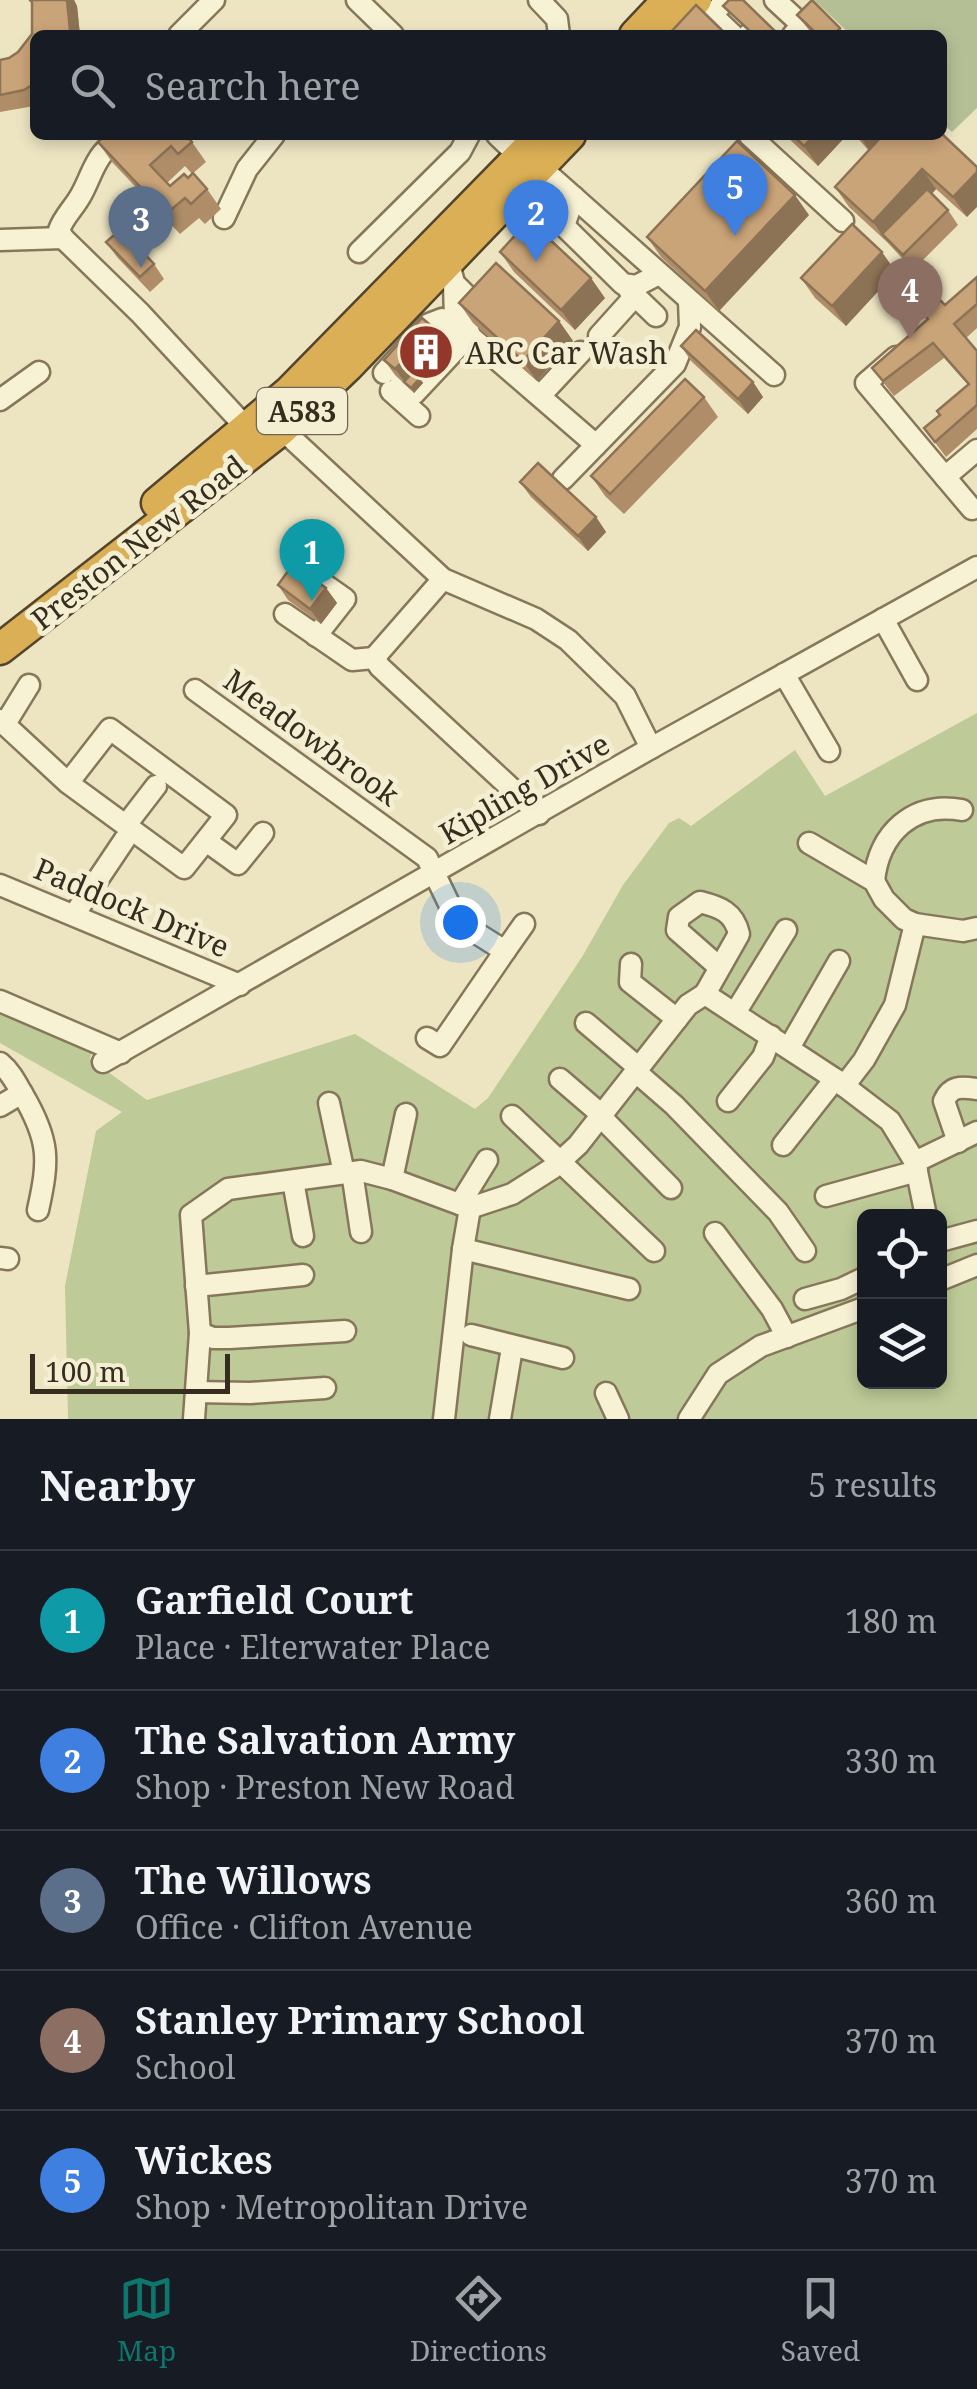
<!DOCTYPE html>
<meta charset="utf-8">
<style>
:root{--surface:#171b24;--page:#20242c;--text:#f1f3f6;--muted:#9ea1a6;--line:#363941;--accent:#0f766e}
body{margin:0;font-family:"Noto Serif",serif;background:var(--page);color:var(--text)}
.controls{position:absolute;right:30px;bottom:30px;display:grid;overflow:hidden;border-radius:15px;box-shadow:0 5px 15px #0003}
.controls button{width:90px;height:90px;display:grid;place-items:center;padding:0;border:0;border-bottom:2px solid var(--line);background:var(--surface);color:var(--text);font:50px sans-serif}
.scale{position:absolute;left:30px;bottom:25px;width:200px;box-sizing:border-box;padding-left:10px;border:5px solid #362d1e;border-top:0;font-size:28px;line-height:35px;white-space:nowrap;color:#362d1e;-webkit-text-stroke:8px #f4eed2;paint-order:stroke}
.you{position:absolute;left:460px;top:922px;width:35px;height:35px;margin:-25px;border:8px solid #fff;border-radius:50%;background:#1a73e8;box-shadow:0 0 0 15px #1a73e833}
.badge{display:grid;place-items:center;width:65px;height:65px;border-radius:50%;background:var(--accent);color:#fff;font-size:32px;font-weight:700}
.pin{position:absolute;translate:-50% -82px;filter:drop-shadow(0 2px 5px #0008)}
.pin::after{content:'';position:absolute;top:52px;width:35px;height:30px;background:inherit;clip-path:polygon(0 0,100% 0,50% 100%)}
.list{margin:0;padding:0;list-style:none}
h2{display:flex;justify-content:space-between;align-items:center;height:130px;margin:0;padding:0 40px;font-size:42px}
h2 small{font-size:32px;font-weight:400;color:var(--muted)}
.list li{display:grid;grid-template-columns:65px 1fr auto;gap:30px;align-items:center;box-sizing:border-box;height:140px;padding:0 40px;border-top:2px solid var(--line)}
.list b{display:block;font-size:38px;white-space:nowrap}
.list p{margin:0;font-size:32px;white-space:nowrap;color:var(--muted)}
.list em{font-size:32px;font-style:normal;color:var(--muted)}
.icon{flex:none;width:55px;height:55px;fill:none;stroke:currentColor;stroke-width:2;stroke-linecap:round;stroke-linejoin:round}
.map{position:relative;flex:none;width:977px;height:1419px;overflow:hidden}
.search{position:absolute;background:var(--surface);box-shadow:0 5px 15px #0003;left:30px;right:30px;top:30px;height:110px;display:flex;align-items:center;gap:25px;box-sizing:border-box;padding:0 35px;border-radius:15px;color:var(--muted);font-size:38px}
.sheet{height:830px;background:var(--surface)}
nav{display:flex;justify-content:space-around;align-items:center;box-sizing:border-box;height:140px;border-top:2px solid var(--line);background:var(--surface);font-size:28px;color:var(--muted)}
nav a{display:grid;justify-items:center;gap:5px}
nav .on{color:var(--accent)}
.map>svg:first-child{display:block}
</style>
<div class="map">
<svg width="977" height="1419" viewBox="0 0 977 1419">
<rect width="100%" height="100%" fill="#ede5c2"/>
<path fill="#beca97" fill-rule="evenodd" d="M977,713V1419H68L65,1286L96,1131L122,1112L0,1043V1009L93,1047L90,1059L147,1100L355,1034L475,1109L488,1098L582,957L623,885L669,823L679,818L691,826L795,750L825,796ZM864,1216H940V1382H864Z"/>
<path fill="#b5bf96" d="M814,0H977V108L952,132L942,123V35H851Z"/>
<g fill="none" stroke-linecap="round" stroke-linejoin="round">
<g stroke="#86775a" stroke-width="25">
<g id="minor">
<path d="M357,0L393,35"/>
<path d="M539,0L557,19L559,35"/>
<path d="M726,0L712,15L733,35"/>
<path d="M775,0L802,25L793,35"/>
<path d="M179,35L214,0"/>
<path d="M748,35L749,34"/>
<path d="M497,135L520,157L540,167L774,375"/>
<path d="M749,135L843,221"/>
<path d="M574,197L564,226L623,284L636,286L659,274"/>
<path d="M224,218L247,169L274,135"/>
<path d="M63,238L59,230C64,216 74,208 81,195C94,172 97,144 128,140"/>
<path d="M0,240L63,238L140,313L254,436"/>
<path d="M359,252L460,152L469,135"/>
<path d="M449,263L454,283L474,303L475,310L467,328L471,337L596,445"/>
<path d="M629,290L656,316"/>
<path d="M599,336L635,296"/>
<path d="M896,357L866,383L945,477"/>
<path d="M384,373L429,324L442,319L447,324L439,338"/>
<path d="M401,380L414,394L459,346L452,338L455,319L454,283"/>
<path d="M391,391L419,416"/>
<path d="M540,396L581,352"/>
<path d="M0,400L39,372"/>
<path d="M274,422L443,579L536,619L568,640L625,696L651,748"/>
<path d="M563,479L675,364L690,327L689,301"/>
<path d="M972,509L945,477L977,450"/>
<path d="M311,575L345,599L316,636"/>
<path d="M285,614L352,660L374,658"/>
<path d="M883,619L917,680"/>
<path d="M374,658L380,667L539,814"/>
<path d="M374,658L443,579"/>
<path d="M784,674L829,751"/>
<path d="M195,690L427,858L454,914L465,926L505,951L440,1046L427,1038"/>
<path d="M0,720L68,783L184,868L226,815L110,729L68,783"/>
<path d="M5,724L29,685"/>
<path d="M126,825L156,786"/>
<path d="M206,841L238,864L263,833"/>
<path d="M809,843L874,881L884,899L904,919L915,924L895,1005L864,1060L844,1086"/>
<path d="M874,881C879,833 913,801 962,810"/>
<path d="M0,885L240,985"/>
<path d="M74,915L125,839"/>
<path d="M915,924L963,931L977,928"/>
<path d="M505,951L524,924"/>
<path d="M631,964L630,982L677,1019"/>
<path d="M705,994L739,934C734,912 720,907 700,902L679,917L677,930L719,967"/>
<path d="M0,1001L121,1053"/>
<path d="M735,1013L786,930"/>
<path d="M586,1023L639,1068"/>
<path d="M789,1048L839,961"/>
<path d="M103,1062L651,748L977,567"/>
<path d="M0,1063C11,1072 16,1083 23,1095C50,1141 49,1160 38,1210"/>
<path d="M636,1072L674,1105L778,1212L805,1251"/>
<path d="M560,1079L603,1116"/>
<path d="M728,1101L763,1057L771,1036"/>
<path d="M329,1103L344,1173"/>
<path d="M0,1106L22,1093"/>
<path d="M512,1116L654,1251"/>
<path d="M602,1118L671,1188"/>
<path d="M958,1142L944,1101C951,1085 962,1087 977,1089"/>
<path d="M783,1145L835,1079"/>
<path d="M915,1162L977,1132"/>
<path d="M352,1172L361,1232"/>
<path d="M392,1179L406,1114"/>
<path d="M293,1181L303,1236"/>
<path d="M826,1196L917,1171"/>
<path d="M460,1204L487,1160"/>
<path d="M715,1233L772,1309L787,1337"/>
<path d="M940,1241L977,1231"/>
<path d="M463,1249L629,1289"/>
<path d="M0,1258L8,1259"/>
<path d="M940,1280L977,1265"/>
<path d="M196,1286L303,1275"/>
<path d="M805,1299L841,1289L864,1278"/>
<path d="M200,1333L213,1338H229L345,1331"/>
<path d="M471,1335L563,1358"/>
<path d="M196,1392L250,1393L325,1388"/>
<path d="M606,1393L618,1419"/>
<path d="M194,1419L200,1333L191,1215L228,1189L361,1171L392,1179L470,1208L512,1194L553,1168L578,1145L688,1005L705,994L835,1079L890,1121L915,1162L926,1216"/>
<path d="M444,1419L463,1249L470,1208"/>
<path d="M500,1419L512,1348"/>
<path d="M689,1419L718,1374L761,1346L864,1308"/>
</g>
</g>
<g stroke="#54442e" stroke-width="35">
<g id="highway">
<path d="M635,35L668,0"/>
<path d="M663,35L696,0"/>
<path d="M157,503L289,392L541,135"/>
<path d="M0,649L281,430L347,367L570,135"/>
</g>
</g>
<use href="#minor" stroke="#f8f2d5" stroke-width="20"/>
<use href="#highway" stroke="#daaf55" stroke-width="30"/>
</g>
<g fill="#ae8d68">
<path d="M30,0H74L77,6L80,35H35L34,106L0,112V60L9,58L18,52L32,34V2Z"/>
<path d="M797,15L840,28L844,34L849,35H813Z"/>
<path d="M942,131L945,135L967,217L936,189L932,194L948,210L958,225L913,270L887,242L849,207L835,187L869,151L855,135H942Z"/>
<path d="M785,135H847L818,166Z"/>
<path d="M130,137L192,142L206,162L192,174L185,166L167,183L170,186L188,178L207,189L221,209L205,224L199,218L180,234L112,162L98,142Z"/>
<path d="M809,215L719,311L661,257L647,237Z"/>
<path d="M106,242L154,264L164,279L150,292L117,257Z"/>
<path d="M500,252L605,298L575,330L514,272Z"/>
<path d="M896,272L846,326L815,298L801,278Z"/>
<path d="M977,277V328L966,338L977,351V429L946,457L924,428L940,415L968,385L944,358L894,396L872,368L927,320L923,313L945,305Z"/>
<path d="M459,303L559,321L573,341L537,381L473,323Z"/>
<path d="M434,328L444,343L430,359L434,365L421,379L415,374L423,383L414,393L395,375L384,360Z"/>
<path d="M681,346L753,382L763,397L748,414L691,361Z"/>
<path d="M704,397L718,417L624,514L605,496L591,476Z"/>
<path d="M520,482L596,517L606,532L588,551L531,497Z"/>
<path d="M278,585L326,588L337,603L321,624L288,600Z"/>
</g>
<g fill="#8d7355">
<path d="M67,0H74L77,6L80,35H69Z"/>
<path d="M815,135H847L818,166L804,146Z"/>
<path d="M859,135H881L885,140L872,154Z"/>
<path d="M922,169L936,189L888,241L882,234L887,242L873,222Z"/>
<path d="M977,172V207L967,217L953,197Z"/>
<path d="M795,195L809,215L719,311L705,291Z"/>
<path d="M882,252L896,272L846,326L832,306Z"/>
<path d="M591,278L605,298L575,330L561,310Z"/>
<path d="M559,321L573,341L537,381L523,361Z"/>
<path d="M434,328L444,343L430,359L434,365L421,379L411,364L418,345Z"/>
<path d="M405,359L415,374L406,384L395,369Z"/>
<path d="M420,378L423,383L414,393L411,388Z"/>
<path d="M753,382L763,397L748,414L738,399Z"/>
<path d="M596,517L606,532L588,551L578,536Z"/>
<path d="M326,588L337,603L321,624L310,609Z"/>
</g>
<g fill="#caa479" stroke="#8d7355" stroke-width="2.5">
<path d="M30,0H67L70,31L69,35H35V83L24,90L0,95V60L9,58L18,52L32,34V2Z"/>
<path d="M729,0H743L779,35H754L723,6Z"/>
<path d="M812,0L840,28L834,35H818L797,15Z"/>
<path d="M696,5L727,35H674L671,32Z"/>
<path d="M942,134L977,167V172L953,197L922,169L873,222L835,187L883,135Z"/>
<path d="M105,135H128L130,137L133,135H148L151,138L154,135H186L192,142L178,154L171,146L150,165L170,186L184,174L188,178L193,173L207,189L191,204L185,198L166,214L98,142Z"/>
<path d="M792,135H815L804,146Z"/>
<path d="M737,141L795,195L705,291L647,237Z"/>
<path d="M927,189L948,210L903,255L882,234Z"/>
<path d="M529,220L591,278L561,310L500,252Z"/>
<path d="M852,224L882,252L832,306L801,278Z"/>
<path d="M121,229L154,264L140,277L106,242Z"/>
<path d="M496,263L559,321L523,361L459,303Z"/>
<path d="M977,277V304L954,324L977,351V405L935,442L924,428L940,415L937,411L969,384L933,343L883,381L872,368L928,319L923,313L939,299L945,305Z"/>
<path d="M422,318L434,328L418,345L424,350L411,364L405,359L395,369L384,360Z"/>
<path d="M696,330L753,382L738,399L681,346Z"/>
<path d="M413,372L420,378L411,388L404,382Z"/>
<path d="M685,379L704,397L610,494L591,476Z"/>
<path d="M538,463L596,517L578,536L520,482Z"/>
<path d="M293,564L326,588L310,609L278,585Z"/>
</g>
<defs>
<g id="building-disc" transform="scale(2.875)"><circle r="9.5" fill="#94372b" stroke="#f4eed2"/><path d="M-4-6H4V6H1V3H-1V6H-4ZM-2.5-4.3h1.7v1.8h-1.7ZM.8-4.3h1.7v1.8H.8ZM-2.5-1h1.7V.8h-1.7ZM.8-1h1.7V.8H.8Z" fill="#fff"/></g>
</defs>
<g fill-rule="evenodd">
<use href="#building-disc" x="426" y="352"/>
</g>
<g text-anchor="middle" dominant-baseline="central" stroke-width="10" stroke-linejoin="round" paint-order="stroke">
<rect fill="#f4eed2" stroke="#6f6754" stroke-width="2.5" x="257" y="388" width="90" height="46" rx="8"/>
<g font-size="28" font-weight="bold" fill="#362d1e">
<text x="302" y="411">A583</text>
</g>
<g font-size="30" fill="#362d1e" stroke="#f4eed2" text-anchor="start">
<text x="465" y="352">ARC Car Wash</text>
</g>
<g font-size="30" fill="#362d1e" stroke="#f4eed2">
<text transform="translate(138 542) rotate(-38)">Preston New Road</text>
<text transform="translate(312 737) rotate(36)">Meadowbrook</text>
<text transform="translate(524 788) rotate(-30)">Kipling Drive</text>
<text transform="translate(132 907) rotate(23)">Paddock Drive</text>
</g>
</g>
</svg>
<div class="controls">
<button><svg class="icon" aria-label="locate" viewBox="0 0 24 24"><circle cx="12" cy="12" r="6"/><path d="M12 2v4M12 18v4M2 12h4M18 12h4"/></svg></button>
<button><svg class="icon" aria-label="layers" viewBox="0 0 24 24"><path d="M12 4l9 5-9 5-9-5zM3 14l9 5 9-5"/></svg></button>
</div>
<div class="scale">100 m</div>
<div class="you"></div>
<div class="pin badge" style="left:312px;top:601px;background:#0f9aa8">1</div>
<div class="pin badge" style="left:536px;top:262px;background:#3f7fe0">2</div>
<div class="pin badge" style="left:141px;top:268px;background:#5c6f8a">3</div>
<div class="pin badge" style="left:910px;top:339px;background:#8d6e63">4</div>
<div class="pin badge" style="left:735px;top:236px;background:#3f7fe0">5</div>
<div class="search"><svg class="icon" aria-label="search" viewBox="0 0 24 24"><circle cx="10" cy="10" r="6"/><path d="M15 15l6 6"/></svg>Search here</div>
</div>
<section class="sheet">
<h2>Nearby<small>5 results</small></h2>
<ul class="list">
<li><span class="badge" style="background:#0f9aa8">1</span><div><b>Garfield Court</b><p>Place · Elterwater Place</p></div><em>180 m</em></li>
<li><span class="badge" style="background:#3f7fe0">2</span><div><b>The Salvation Army</b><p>Shop · Preston New Road</p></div><em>330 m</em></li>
<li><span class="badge" style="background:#5c6f8a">3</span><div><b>The Willows</b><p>Office · Clifton Avenue</p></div><em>360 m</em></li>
<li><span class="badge" style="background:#8d6e63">4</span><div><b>Stanley Primary School</b><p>School</p></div><em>370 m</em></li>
<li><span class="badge" style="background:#3f7fe0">5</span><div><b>Wickes</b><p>Shop · Metropolitan Drive</p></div><em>370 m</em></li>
</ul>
</section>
<nav>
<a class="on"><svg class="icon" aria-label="map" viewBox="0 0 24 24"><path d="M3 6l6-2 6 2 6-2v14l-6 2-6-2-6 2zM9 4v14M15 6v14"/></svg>Map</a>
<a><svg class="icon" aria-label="directions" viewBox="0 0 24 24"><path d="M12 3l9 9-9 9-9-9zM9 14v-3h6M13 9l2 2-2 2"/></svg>Directions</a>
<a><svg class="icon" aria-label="saved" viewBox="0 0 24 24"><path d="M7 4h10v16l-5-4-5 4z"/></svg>Saved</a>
</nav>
